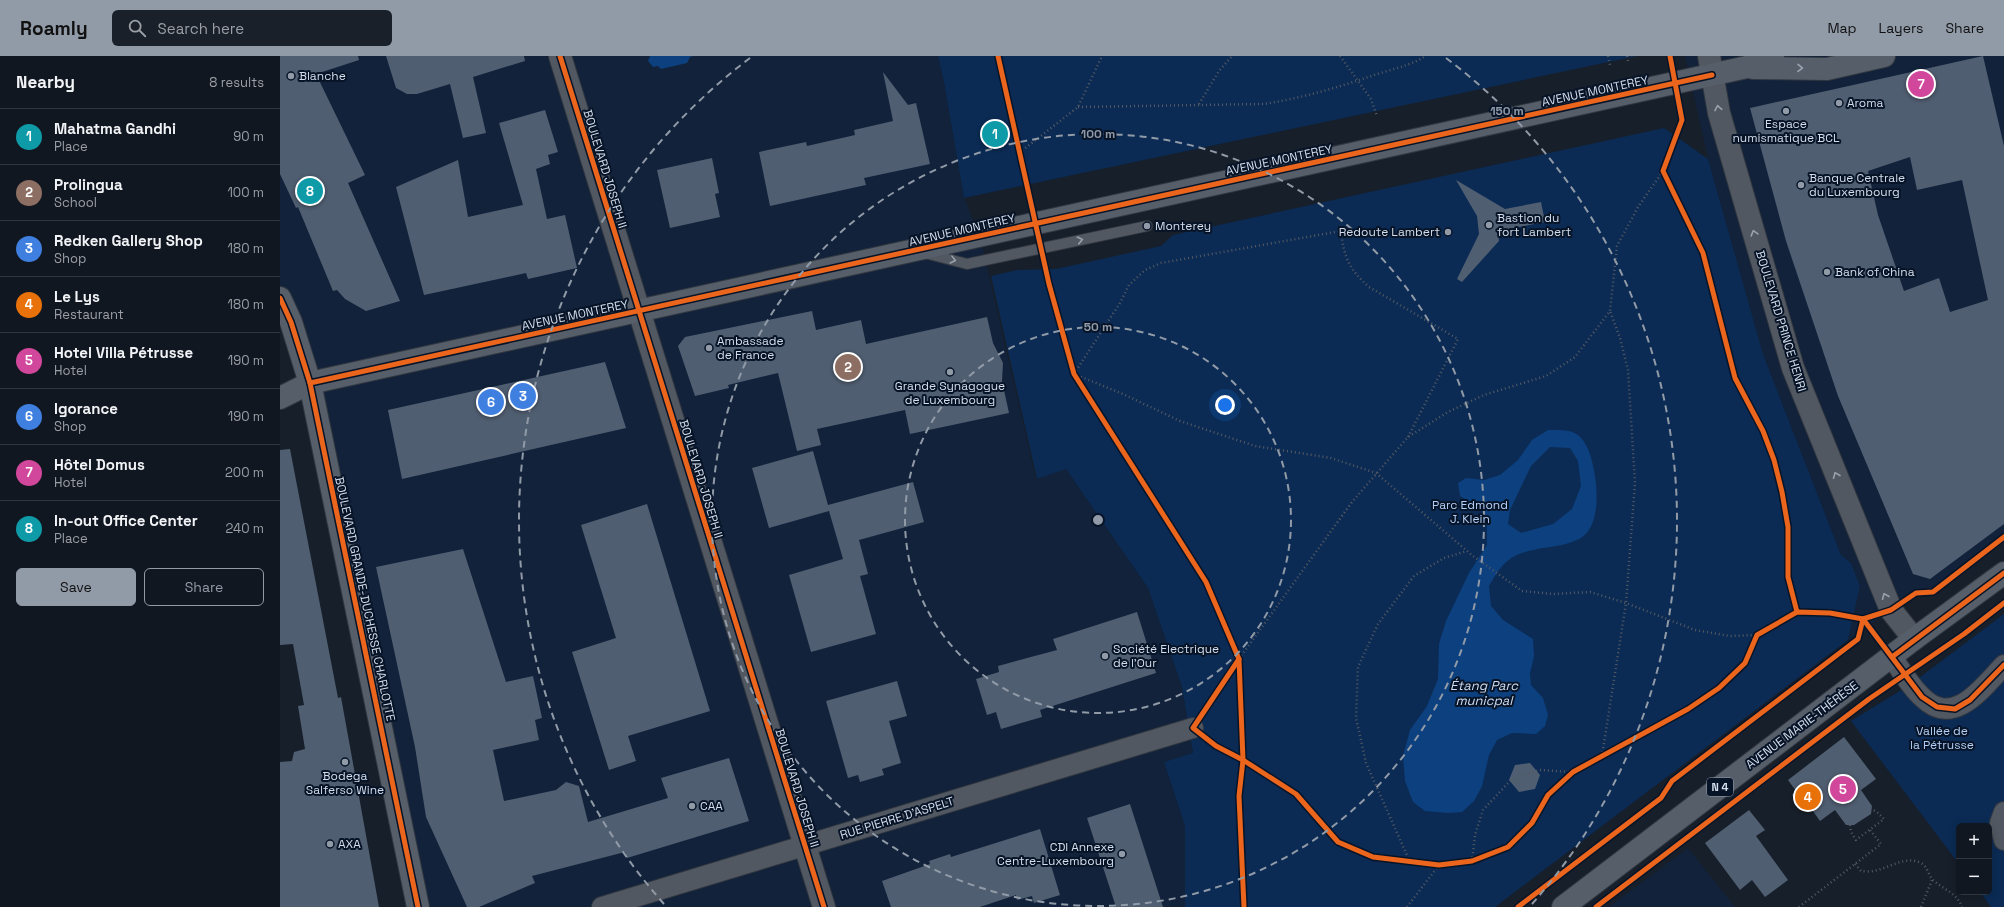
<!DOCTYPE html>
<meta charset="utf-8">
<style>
:root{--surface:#111720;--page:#1a2029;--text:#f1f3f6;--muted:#9c9fa5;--line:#30363e;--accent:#919aa7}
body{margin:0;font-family:"Space Grotesk",sans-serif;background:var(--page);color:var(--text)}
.controls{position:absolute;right:12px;bottom:12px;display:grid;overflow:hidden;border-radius:6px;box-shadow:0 2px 10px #0003}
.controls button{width:36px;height:36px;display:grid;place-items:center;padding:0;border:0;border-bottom:1px solid var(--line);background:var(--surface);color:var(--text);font:20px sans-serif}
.you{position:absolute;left:945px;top:349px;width:14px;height:14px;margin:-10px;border:3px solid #fff;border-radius:50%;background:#1a73e8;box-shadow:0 0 0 6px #1a73e833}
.badge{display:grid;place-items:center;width:26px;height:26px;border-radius:50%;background:var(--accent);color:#fff;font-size:13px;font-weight:700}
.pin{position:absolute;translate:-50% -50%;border:2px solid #fff;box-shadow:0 1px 4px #0006}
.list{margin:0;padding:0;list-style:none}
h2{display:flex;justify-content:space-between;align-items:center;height:52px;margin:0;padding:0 16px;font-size:17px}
h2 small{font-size:13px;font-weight:400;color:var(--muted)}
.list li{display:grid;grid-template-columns:26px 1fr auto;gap:12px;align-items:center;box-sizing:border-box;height:56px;padding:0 16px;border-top:1px solid var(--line)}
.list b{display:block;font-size:15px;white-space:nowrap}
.list p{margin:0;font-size:13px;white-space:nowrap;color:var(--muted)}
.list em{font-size:13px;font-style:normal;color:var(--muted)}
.actions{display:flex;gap:8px;padding:12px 16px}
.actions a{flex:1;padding:9px 0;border:1px solid var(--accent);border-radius:6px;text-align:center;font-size:14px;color:var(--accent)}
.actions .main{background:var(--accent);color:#111}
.icon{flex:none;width:22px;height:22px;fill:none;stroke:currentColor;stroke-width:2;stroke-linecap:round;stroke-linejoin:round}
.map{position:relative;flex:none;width:1724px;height:851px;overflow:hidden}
header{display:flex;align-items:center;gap:24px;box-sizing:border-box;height:56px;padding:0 20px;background:var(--accent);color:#111}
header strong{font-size:19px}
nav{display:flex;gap:22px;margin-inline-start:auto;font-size:14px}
.search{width:280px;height:36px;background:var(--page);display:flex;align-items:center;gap:10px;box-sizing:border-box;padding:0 14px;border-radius:6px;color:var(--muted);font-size:15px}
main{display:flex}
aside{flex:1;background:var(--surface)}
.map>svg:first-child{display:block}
</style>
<header>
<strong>Roamly</strong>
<div class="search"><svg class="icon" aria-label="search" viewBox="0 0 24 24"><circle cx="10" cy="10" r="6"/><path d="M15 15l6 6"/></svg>Search here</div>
<nav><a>Map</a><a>Layers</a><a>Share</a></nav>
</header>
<main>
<aside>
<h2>Nearby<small>8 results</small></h2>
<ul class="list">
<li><span class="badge" style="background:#0f9aa8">1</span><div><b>Mahatma Gandhi</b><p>Place</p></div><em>90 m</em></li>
<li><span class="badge" style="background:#8d6e63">2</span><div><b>Prolingua</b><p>School</p></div><em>100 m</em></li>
<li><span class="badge" style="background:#3f7fe0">3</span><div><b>Redken Gallery Shop</b><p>Shop</p></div><em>180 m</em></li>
<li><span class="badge" style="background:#e8710a">4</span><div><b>Le Lys</b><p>Restaurant</p></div><em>180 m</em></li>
<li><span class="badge" style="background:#d1479c">5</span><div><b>Hotel Villa Pétrusse</b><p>Hotel</p></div><em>190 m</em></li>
<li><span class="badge" style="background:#3f7fe0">6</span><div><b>Igorance</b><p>Shop</p></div><em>190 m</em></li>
<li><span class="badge" style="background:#d1479c">7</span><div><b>Hôtel Domus</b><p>Hotel</p></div><em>200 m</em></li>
<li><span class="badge" style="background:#0f9aa8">8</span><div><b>In-out Office Center</b><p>Place</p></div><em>240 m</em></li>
</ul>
<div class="actions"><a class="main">Save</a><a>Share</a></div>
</aside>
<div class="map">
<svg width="1724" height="851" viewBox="0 0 1724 851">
<rect width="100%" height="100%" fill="#171f2a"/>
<g fill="#11223a">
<path d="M0,0H658L664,26L684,142L700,180L756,423L786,413L868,532L902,631L913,697L884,706L905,770V851H138L0,242Z"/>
<path d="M1405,0H1724V481L1653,536L1636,537L1568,584L1580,530L1571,507L1561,499L1483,298L1428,103Z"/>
<path d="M1408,792L1455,851H1329Z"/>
</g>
<g fill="#0b2b54">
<path d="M658,0H1357L684,142L664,26Z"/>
<path d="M1384,72L1428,103L1483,298L1561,499L1571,507L1580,530L1568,584L1215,851H905V770L884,706L913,697L902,631L868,532L786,413L757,423L711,220L737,214L776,213L881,190L893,179Z"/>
<path d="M1724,558V851H1711L1700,836H1709V770H1679V808L1571,665L1631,628Z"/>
</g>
<g fill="#0d407e" fill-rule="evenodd">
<path d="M370,0H414L410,1L407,7L381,13L378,10L373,11L368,5Z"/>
<path d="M1268,374C1288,374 1299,373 1308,393C1317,415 1325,470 1299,483C1280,493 1256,490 1237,499C1223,505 1216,518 1209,530L1211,550L1223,564L1253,583L1254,600L1250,617L1251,629L1263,642L1268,659L1265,670L1256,678L1232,677L1217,684L1209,699L1202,730L1194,745L1182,756L1168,757L1145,755L1133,746L1125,725L1123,700L1130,674L1147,650L1158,623L1159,588L1166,565L1189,517L1207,489V464L1202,454L1180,440L1178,427L1186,422L1204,424L1220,419L1238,404L1252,384ZM1270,391L1290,392L1298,405L1301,430L1292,453L1273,468L1241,477L1228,468L1230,454L1251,410Z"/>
</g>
<g fill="#505e71" fill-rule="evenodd">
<path d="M0,0H78L79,4L36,18L85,119L68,127L120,245L86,255L65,243L57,234L53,235L18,151L16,152L0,118Z"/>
<path d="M106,0H244L245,5L193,21L206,77L183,82L170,28L137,38H127L116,32Z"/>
<path d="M1703,0L1724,90V468L1650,523L1633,518L1558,340L1506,185L1470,52ZM1630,101L1637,134L1682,124L1708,244L1670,256L1659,222L1624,235L1598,159L1588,115Z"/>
<path d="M603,16L628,49L636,47L650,108L584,122L586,129L490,150L479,96L526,86L527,90L575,79L574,74L613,65Z"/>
<path d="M265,54L278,96L268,99L270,108L256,113L267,163L285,159L297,212L248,223L246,217L144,239L116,131L178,104L188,161L243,149L219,67Z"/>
<path d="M432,102L439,137L435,138L440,161L390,172L377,114Z"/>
<path d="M1176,124L1225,153L1261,146L1265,166L1218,175L1219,185L1182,226L1177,223L1199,178L1197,160Z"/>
<path d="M532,255L536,274L581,264L586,288L707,261L713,287L723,307L722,325L729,357L630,378L625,354L537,373L541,389L517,395L498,317L448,329L449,332L415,340L398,290L405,281Z"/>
<path d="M325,306L346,372L122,423L108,354Z"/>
<path d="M10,393L58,642L61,641L99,851H0V706L12,705L14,696L25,693L18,650L24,649L13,588L0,589V394Z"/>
<path d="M533,395L548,449L633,426L644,466L579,484L588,518L580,520L596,578L531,596L509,519L563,503L549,455L489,472L472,412Z"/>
<path d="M367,448L430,655L348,680L356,705L329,714L292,596L336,582L301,469Z"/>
<path d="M183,493L226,626L253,620L262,662L255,664L259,684L213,694L224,745L276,734L286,726L299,730L308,766L388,742L381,722L449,702L469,765L347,802L345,796L252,820L255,827L199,851H187L146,761L135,691L96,511Z"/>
<path d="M857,556L876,617L760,654L762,661L721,673L716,656L707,659L696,623L719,616L718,610L777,594L773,583Z"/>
<path d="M617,625L627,660L609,665L621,707L602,713L604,719L580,726L578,719L568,722L546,645Z"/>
<path d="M1564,681L1596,723L1581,734L1592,750L1591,758L1574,769H1566L1555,754L1540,765L1530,751L1524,755L1512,739L1516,735L1508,724Z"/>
<path d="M1250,707L1260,719L1255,733L1239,736L1229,724L1235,709Z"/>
<path d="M850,748L883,851H836L807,762Z"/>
<path d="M1469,754L1485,774L1476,780L1508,824L1485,841L1472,824L1460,834L1425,787Z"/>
<path d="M760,773L780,839L754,847L752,840L737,844L736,839L700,851H611L602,825L650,808L649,805L670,798L671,801Z"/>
</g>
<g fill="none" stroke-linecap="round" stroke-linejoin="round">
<g stroke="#323841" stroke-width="12">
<path id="lane" d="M645,197L687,208L867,170"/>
</g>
<g stroke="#323841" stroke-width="22">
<g id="street">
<path d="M1612,601C1621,614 1630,630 1642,641C1674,673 1703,631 1724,609"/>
<path d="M1724,756L1720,767L1724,784"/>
<path d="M322,851L913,672"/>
</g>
</g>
<g stroke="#323841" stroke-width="24">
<g id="secondary">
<path d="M280,0L544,851"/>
<path d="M1429,0L1439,57L1513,312L1611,554L1634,583"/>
</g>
</g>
<g stroke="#323841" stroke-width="24">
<g id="primary">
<path d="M1473,12L1547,13L1604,0"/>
<path d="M0,242L11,266L30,327L138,851"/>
<path d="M0,342L30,327L1467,11L1493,0"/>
<path d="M1283,851L1634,583L1724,517"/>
</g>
</g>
<g stroke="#555a63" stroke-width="2.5" stroke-dasharray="1 3" stroke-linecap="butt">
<path d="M1060,0L1091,43L1097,60"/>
<path d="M1328,0L1330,9"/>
<path d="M1347,0L1348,5"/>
<path d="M919,48L939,15L952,0"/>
<path d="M798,51L984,48C1022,42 1060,31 1097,18C1114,13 1131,9 1146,0"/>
<path d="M739,97L798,51L822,0"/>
<path d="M1128,381L1178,283L1089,231C1069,213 1064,202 1061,175L881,207L865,214L849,229L840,247L794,318L843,338L900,365L975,390L1051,402L1096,417L1193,500L1242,535L1273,538L1310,536L1346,547L1415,574L1450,580L1477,579"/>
<path d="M959,603L1072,446L1128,381L1168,356L1204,339L1266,320L1295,301L1330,255L1337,190L1358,151L1383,115"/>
<path d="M1322,700L1346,547L1355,427L1348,314L1340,282L1330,255"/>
<path d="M1570,769L1571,776L1576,784L1604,763L1597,756L1591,753"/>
<path d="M1192,805L1195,779L1203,754L1230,725L1259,714L1293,716"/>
<path d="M1130,806L1086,707L1076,662L1078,611L1098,568L1134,520L1164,502L1187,495"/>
<path d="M1575,808L1581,815C1584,815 1589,816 1593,815C1608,813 1625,799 1641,807C1648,811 1648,819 1653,824C1664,834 1677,837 1682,851"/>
<path d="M1127,851L1159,809"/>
<path d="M1519,851L1601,788L1590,774"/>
<path d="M1641,851L1652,824"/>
</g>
<use href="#lane" stroke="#525861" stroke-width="10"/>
<use href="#street" stroke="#525861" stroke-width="20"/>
<use href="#secondary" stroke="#525861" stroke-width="22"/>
<use href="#primary" stroke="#565e6a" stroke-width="22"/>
<g stroke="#071428" stroke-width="8">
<g id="cycleway">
<path d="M280,0L544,851"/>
<path d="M718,0L769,228L794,318L926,526L959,603L963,704L959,740L964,851"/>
<path d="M1390,0L1402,64L1383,115L1423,197L1455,322L1483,375L1494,404L1502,436L1508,471V521L1517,556"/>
<path d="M0,242L11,266L30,327L138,851"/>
<path d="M30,327L1432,19"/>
<path d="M1583,563L1642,641L1657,651L1675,653L1690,644L1724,609"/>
<path d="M1612,601L1724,517"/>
<path d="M959,603L913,672L936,690L963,704L1016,738L1058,786L1093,801L1159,809L1192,805L1228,791L1252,767L1268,739L1293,716L1408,653L1439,632L1465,607L1477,579L1517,556L1550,557L1583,563L1611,554L1636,537L1653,536L1724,481"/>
<path d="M1238,851L1381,742L1392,725L1578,583L1583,563"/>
<path d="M1316,851L1589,643L1684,578L1724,547"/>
</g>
</g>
<use href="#cycleway" stroke="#eb651d" stroke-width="5"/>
</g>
<defs><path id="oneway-chevron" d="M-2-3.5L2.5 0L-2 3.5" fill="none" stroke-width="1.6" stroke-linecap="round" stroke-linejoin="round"/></defs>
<use stroke="#9ba4b1" href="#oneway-chevron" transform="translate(1520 12) rotate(1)"/>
<g stroke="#99a1ad">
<use href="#oneway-chevron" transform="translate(1438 52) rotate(-101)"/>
<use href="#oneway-chevron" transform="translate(1474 177) rotate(-106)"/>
<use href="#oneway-chevron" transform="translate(800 184) rotate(-12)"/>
<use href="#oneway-chevron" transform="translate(673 204) rotate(14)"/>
<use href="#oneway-chevron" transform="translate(1556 419) rotate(-112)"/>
<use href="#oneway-chevron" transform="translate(1605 540) rotate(-112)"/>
</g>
<g fill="none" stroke="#919aa7" stroke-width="2" stroke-dasharray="7 5">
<circle cx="818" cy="464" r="193"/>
<circle cx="818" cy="464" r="386"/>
<path d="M384 848A579 579 0 0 1 470 2M1166 2A579 579 0 0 1 1252 848"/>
</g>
<g fill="#919aa7" stroke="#071428" stroke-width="1.5">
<circle cx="11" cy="20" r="4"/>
<circle cx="1559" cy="47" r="4"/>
<circle cx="1506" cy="55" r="4"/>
<circle cx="1521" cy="129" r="4"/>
<circle cx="1209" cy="169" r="4"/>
<circle cx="867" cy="170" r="4"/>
<circle cx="1168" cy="176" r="4"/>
<circle cx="1547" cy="216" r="4"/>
<circle cx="429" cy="292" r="4"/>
<circle cx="670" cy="316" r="4"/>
<circle cx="825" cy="600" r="4"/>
<circle cx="65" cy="706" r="4"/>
<circle cx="412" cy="750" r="4"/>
<circle cx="50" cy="788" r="4"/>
<circle cx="842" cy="798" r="4"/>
</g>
<g text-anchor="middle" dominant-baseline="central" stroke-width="4" stroke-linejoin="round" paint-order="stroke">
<rect fill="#071428" stroke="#96a1b0" stroke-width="1" x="1427" y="722" width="26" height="18" rx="3"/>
<g font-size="11" font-weight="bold" fill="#d3ddeb">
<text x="1440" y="731">N 4</text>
</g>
<g font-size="12" fill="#d3ddeb" stroke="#071428" text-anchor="start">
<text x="19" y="20">Blanche</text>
<text x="1567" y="47">Aroma</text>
<text x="1506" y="68" text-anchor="middle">Espace<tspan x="1506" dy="14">numismatique BCL</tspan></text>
<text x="1529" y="122">Banque Centrale<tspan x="1529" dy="14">du Luxembourg</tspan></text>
<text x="1217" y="162">Bastion du<tspan x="1217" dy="14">fort Lambert</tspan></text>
<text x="875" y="170">Monterey</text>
<text x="1160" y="176" text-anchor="end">Redoute Lambert</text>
<text x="1555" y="216">Bank of China</text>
<text x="437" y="285">Ambassade<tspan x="437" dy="14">de France</tspan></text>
<text x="670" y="330" text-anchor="middle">Grande Synagogue<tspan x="670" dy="14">de Luxembourg</tspan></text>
<text x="833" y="593">Société Electrique<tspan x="833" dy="14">de l'Our</tspan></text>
<text x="65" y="720" text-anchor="middle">Bodega<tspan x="65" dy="14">Salferso Wine</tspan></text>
<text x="420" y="750">CAA</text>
<text x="58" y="788">AXA</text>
<text x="834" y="791" text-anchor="end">CDI Annexe<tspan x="834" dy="14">Centre-Luxembourg</tspan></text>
</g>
<g font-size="12" fill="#d3ddeb" stroke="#071428">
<text transform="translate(1315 35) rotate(-12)">AVENUE MONTEREY</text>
<text transform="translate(999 104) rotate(-12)">AVENUE MONTEREY</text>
<text transform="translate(325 113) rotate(73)">BOULEVARD JOSEPH II</text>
<text transform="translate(682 174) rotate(-13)">AVENUE MONTEREY</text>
<text transform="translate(295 259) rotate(-12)">AVENUE MONTEREY</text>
<text transform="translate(1501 265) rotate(73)">BOULEVARD PRINCE HENRI</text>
<text transform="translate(421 423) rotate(73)">BOULEVARD JOSEPH II</text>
<text transform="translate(85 543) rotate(78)">BOULEVARD GRANDE-DUCHESSE CHARLOTTE</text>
<text transform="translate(1522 669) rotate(-37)">AVENUE MARIE-THÉRÈSE</text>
<text transform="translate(517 732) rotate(73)">BOULEVARD JOSEPH II</text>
<text transform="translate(617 762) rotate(-17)">RUE PIERRE D'ASPELT</text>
</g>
<g font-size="12" fill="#b4cff6" stroke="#071428">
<text x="1190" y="449">Parc Edmond<tspan x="1190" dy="14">J. Klein</tspan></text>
<text x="1662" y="675">Vallée de<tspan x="1662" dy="14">la Pétrusse</tspan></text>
</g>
<g font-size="13" font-style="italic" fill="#cfddf1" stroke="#071428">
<text x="1204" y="629">Étang Parc<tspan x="1204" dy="15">municpal</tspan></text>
</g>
</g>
<circle cx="818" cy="464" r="6" fill="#919aa7" stroke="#071428" stroke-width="2"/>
<g font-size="12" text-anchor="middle" font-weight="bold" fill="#919aa7" stroke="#071428" stroke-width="4" stroke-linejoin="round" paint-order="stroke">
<text x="1227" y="59">150 m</text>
<text x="818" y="82">100 m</text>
<text x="818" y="275">50 m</text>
</g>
</svg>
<div class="controls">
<button>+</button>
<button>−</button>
</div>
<div class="you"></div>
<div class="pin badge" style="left:715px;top:78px;background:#0f9aa8">1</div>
<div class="pin badge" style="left:568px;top:311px;background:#8d6e63">2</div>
<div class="pin badge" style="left:243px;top:340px;background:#3f7fe0">3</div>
<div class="pin badge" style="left:1528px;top:741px;background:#e8710a">4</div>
<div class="pin badge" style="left:1563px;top:733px;background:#d1479c">5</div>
<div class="pin badge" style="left:211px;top:346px;background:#3f7fe0">6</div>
<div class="pin badge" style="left:1641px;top:28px;background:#d1479c">7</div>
<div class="pin badge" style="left:30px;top:135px;background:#0f9aa8">8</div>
</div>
</main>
